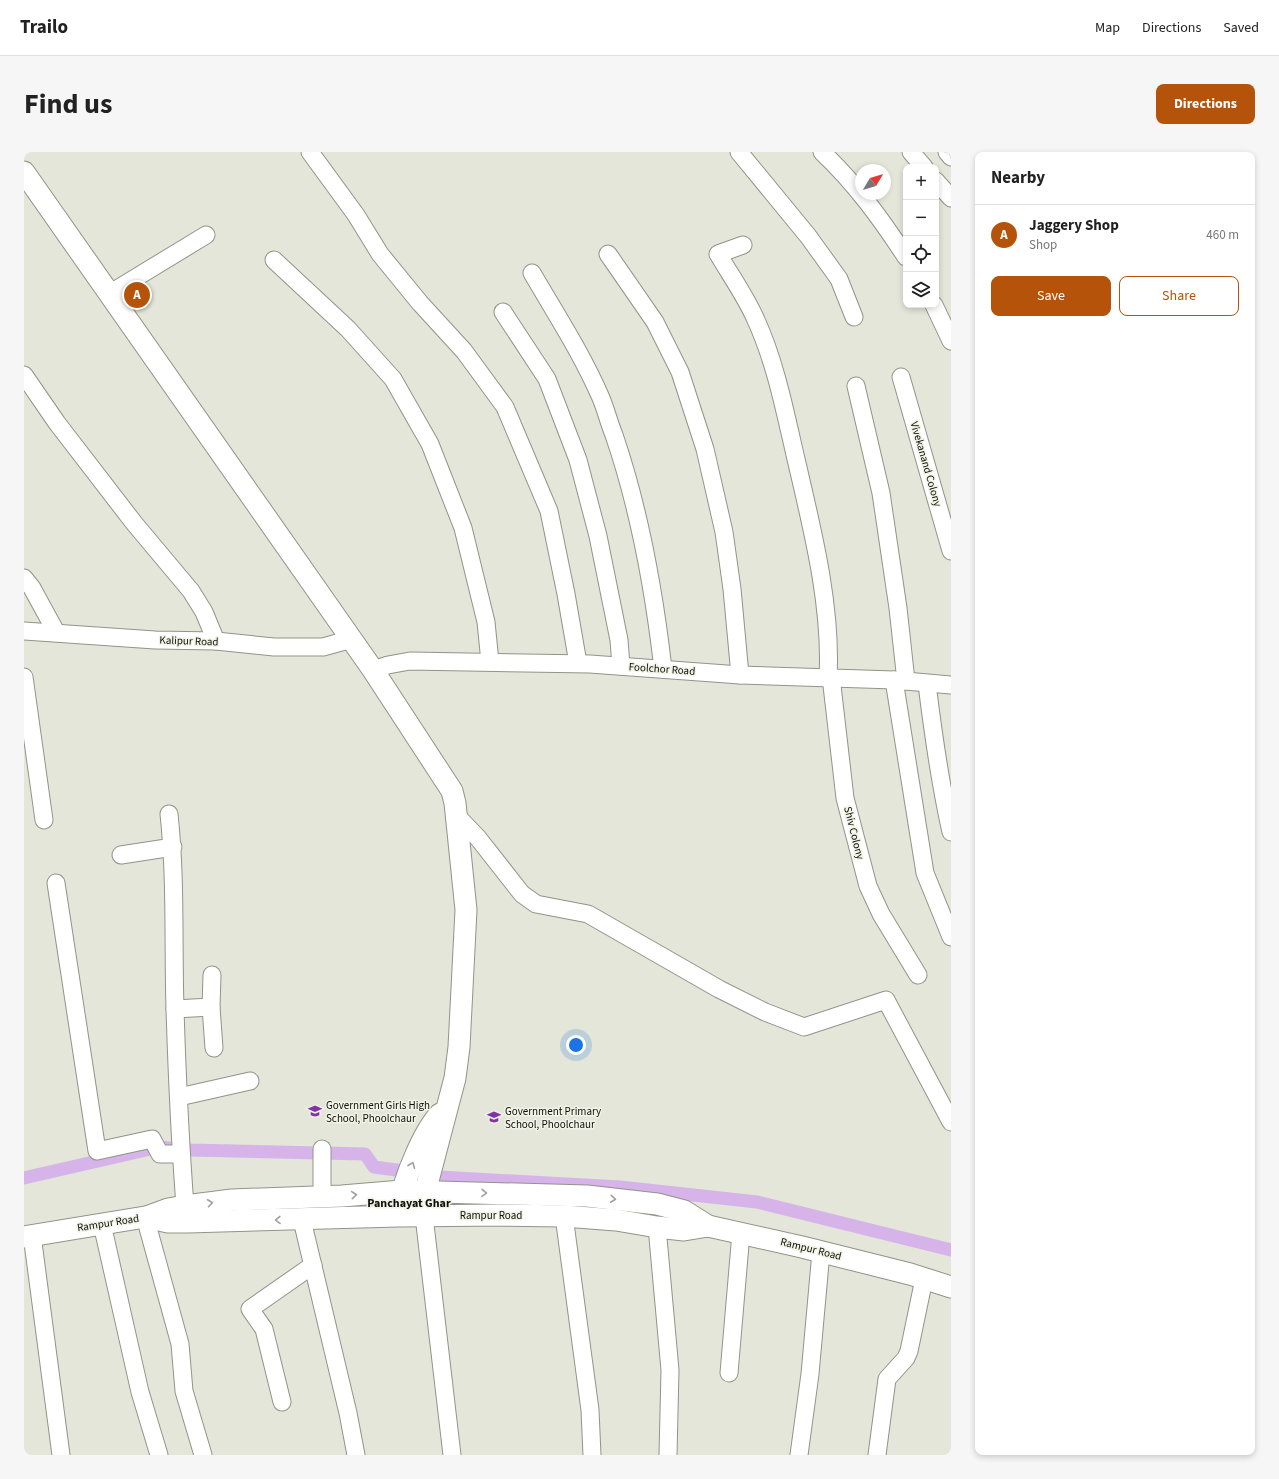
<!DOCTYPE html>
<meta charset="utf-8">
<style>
:root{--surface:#fff;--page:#f6f6f6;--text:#222;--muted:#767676;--line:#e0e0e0;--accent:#b45309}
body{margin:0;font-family:"Source Sans 3",sans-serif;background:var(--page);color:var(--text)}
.controls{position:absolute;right:12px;top:12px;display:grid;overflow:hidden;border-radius:8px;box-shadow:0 2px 6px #0003}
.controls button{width:36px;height:36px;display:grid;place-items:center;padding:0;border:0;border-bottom:1px solid var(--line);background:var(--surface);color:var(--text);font:20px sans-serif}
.compass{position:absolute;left:831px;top:12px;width:36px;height:36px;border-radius:50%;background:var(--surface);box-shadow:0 2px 6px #0003;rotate:52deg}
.you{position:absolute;left:552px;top:893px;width:14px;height:14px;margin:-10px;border:3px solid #fff;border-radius:50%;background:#1a73e8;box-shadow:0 0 0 6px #1a73e833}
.badge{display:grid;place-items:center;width:26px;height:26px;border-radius:50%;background:var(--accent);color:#fff;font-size:13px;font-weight:700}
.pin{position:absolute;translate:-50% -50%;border:2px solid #fff;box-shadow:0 1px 4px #0006}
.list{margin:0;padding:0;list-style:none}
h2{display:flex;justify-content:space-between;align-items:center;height:52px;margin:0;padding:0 16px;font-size:17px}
h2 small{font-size:13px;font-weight:400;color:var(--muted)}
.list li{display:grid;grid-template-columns:26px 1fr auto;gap:12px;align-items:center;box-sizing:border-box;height:60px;padding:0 16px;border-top:1px solid var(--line)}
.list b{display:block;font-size:15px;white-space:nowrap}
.list p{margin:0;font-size:13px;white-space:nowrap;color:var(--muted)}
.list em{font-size:13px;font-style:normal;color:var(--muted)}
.actions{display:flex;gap:8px;padding:12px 16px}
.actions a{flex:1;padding:9px 0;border:1px solid var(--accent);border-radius:8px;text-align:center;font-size:14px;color:var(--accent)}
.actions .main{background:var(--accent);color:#fff}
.icon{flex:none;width:22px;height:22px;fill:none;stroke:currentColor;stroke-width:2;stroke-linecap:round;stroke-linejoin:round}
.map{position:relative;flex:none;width:927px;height:1303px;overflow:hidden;border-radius:8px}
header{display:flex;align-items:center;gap:24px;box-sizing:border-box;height:56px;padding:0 20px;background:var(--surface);border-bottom:1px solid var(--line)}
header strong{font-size:19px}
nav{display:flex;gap:22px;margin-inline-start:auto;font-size:14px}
.intro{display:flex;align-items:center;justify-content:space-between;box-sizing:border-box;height:96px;padding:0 24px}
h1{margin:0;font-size:28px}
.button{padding:10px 18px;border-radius:8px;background:var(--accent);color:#fff;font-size:14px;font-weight:700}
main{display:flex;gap:24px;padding:0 24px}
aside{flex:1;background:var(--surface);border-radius:8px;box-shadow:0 2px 6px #0003}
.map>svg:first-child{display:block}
</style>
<header>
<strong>Trailo</strong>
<nav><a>Map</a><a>Directions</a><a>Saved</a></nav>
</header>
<div class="intro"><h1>Find us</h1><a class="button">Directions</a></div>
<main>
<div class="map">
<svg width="927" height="1303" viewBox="0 0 927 1303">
<rect width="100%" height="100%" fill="#e3e6d8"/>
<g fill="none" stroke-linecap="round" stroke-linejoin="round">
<g stroke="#d6b3e8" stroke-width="13">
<path d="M398,1024L596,1035L733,1050L927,1098"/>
<path d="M0,1026L135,995L166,998L341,1002L350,1015L380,1019"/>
</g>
<g stroke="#919487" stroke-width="19">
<g id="minor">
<path d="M286,0L332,63L356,102L396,151L440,199L481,255L525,359L542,442L554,511"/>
<path d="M715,0L784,84L815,127L830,165"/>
<path d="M798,0C831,31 857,67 882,105"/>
<path d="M887,0L900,15"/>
<path d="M923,0L927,5"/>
<path d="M912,29L927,46"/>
<path d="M719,93L694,102C707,124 722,145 732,168C752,212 761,260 772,307C788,376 808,454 804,525"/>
<path d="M584,102L631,170L656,220L681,297L700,380L708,437L716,523"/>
<path d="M250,108L324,177L369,227L406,292L439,376L462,470L466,510"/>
<path d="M508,121C532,162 558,202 577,246C582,258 585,271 590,283C616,359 630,438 639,517"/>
<path d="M85,142L182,83"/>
<path d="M910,153L927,189"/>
<path d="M479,160L523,227L554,308L574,384L595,488L597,514"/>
<path d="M0,223L33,271L110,371L167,439L180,460L192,489"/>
<path d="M877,225L927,399"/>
<path d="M832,234L857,341L874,456L882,529"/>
<path d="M0,426L8,436L32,480"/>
<path d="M0,479L131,488L192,489L250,495H299L328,487"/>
<path d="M349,518L364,513L386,509L566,512L716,523L870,528L927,533"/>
<path d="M0,525L20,668"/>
<path d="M807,525L821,646L844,734L857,762L894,823"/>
<path d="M870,528L901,721L927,785"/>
<path d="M903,532C909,581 916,631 927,680"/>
<path d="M145,662C152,727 149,792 151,857C153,922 156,988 161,1054"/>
<path d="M432,663L454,686L498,742L512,752L564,762L695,837L741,860L780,875L862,848L927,970"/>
<path d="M97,703L149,695"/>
<path d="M32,731L73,999L128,987L136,1002H157"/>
<path d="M188,823L187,855L190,896"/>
<path d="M151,857L187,855"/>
<path d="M155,945L226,929"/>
<path d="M298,1044V997"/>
<path d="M400,1064L428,1303"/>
<path d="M540,1064L566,1258L568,1303"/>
<path d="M121,1065L156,1192L160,1239L179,1303"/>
<path d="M278,1068L324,1261L332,1303"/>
<path d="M78,1072L116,1240L135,1303"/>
<path d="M633,1075L646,1218L644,1303"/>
<path d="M8,1083L37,1303"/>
<path d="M705,1221L717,1081"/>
<path d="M258,1250L240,1177L226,1157L289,1113"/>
<path d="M775,1303L786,1222L797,1100"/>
<path d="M853,1303L863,1227L882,1206L885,1199L900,1127"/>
</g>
</g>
<g stroke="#919487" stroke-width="23">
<g id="major">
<path d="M0,20L349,518L428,639L431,651L442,758L435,895L431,926L395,1063"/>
<path d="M376,1051C380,1027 399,980 416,962"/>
<path d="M125,1064L144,1057L161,1054L208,1048L318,1044L378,1039L563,1044L633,1052L660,1059L684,1074"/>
<path d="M0,1085L121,1065L144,1070H164L374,1064L476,1063L540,1064L592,1068L633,1075L660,1078L684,1074L778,1095L886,1122L927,1135"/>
</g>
</g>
<use href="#minor" stroke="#fff" stroke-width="17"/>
<use href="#major" stroke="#fff" stroke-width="21"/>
</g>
<defs><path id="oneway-chevron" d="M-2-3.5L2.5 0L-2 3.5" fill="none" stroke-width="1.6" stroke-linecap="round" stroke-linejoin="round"/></defs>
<g stroke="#9f9f9d">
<use href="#oneway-chevron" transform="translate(388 1013) rotate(-68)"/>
<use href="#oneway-chevron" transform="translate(460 1041) rotate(2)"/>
<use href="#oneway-chevron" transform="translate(330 1043) rotate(-5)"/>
<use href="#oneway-chevron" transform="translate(589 1047) rotate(6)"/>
<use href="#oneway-chevron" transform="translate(186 1051) rotate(-7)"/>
<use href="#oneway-chevron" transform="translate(254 1068) rotate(179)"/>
</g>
<defs>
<g id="school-bare" transform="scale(1.08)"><path d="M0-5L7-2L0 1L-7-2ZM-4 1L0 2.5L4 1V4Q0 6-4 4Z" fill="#8333a4" stroke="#f0f3e5" stroke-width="2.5" paint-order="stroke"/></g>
</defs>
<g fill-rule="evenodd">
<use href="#school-bare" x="291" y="959"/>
<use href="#school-bare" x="470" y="965"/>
</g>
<g text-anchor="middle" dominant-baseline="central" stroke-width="3" stroke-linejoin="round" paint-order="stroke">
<g font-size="11" fill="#0e0f0a" stroke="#f0f3e5">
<text transform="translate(902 312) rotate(74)">Vivekanand Colony</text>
<text transform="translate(165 489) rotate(2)">Kalipur Road</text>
<text transform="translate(638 517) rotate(4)">Foolchor Road</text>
<text transform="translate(830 681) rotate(76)">Shiv Colony</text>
<text x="467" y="1063">Rampur Road</text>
<text transform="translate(84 1071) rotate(-9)">Rampur Road</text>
<text transform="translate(787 1097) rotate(14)">Rampur Road</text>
</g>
<g font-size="11" fill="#0e0f0a" stroke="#f0f3e5" text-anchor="start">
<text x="302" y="953">Government Girls High<tspan x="302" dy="13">School, Phoolchaur</tspan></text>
<text x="481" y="959">Government Primary<tspan x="481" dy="13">School, Phoolchaur</tspan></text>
</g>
<g font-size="12" font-weight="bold" fill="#0e0f0a" stroke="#f0f3e5">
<text x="385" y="1051">Panchayat Ghar</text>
</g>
</g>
</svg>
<div class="controls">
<button>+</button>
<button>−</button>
<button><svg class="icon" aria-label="locate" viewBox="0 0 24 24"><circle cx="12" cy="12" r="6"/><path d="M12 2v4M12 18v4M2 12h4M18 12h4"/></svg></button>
<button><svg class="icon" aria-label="layers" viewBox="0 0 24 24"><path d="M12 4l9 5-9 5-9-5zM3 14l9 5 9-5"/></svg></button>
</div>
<svg class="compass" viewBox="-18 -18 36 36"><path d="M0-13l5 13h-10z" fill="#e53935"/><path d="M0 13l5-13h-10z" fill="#767676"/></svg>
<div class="you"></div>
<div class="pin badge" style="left:113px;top:143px">A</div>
</div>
<aside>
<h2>Nearby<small></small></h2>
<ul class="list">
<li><span class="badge">A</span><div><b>Jaggery Shop</b><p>Shop</p></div><em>460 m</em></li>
</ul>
<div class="actions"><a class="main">Save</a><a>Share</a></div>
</aside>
</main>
